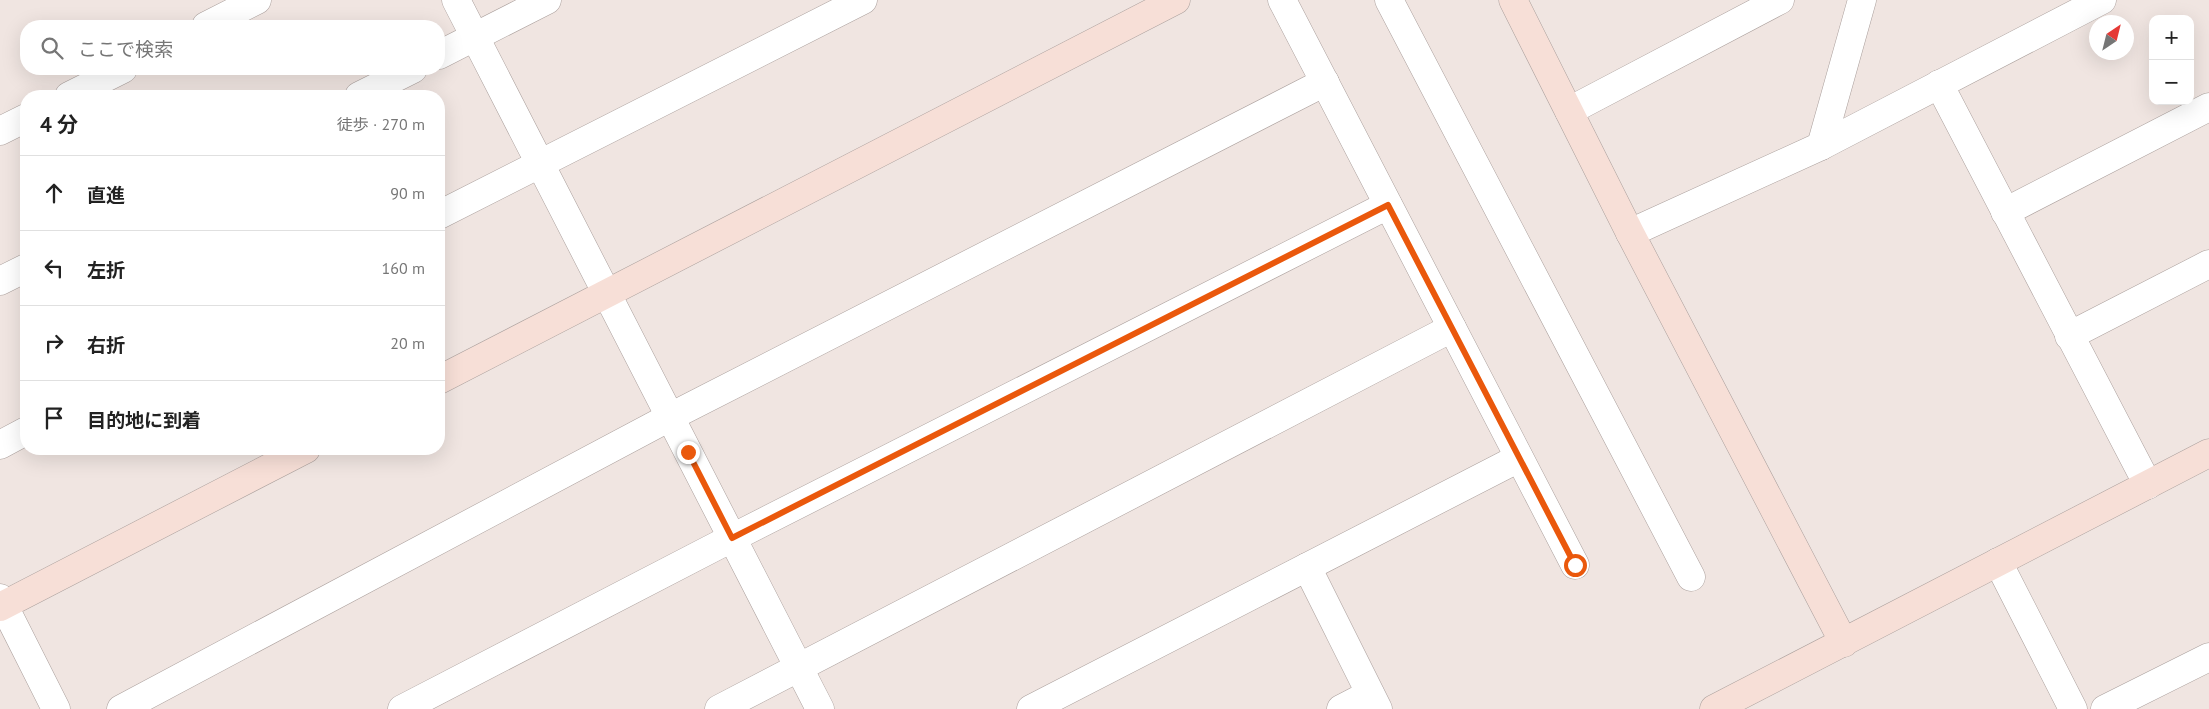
<!DOCTYPE html>
<html lang="ja">
<meta charset="utf-8">
<style>
:root{--surface:#fff;--page:#f2f2f2;--text:#222;--muted:#767676;--line:#e0e0e0}
body{margin:0;font-family:"PT Sans","Noto Sans JP",sans-serif;background:var(--page);color:var(--text)}
.controls{position:absolute;right:15px;top:15px;display:grid;overflow:hidden;border-radius:10px;box-shadow:0 5px 20px #0002}
.controls button{width:45px;height:45px;display:grid;place-items:center;padding:0;border:0;border-bottom:1px solid var(--line);background:var(--surface);color:var(--text);font:25px sans-serif}
.compass{position:absolute;left:2089px;top:15px;width:45px;height:45px;border-radius:50%;background:var(--surface);box-shadow:0 5px 20px #0002;rotate:35deg}
.stop{position:absolute;width:15px;height:15px;margin:-11px;border:4px solid #ea580c;border-radius:50%;background:#fff}
.stop.end{background:#ea580c;border-color:#fff;box-shadow:0 1px 5px #0008}
.list{margin:0;padding:0;list-style:none}
h2{display:flex;justify-content:space-between;align-items:center;height:65px;margin:0;padding:0 20px;font-size:21px}
h2 small{font-size:16px;font-weight:400;color:var(--muted)}
.list li{display:grid;grid-template-columns:32px 1fr auto;gap:15px;align-items:center;box-sizing:border-box;height:75px;padding:0 20px;border-top:1px solid var(--line)}
.list b{display:block;font-size:19px;white-space:nowrap}
.list em{font-size:16px;font-style:normal;color:var(--muted)}
.icon{flex:none;width:28px;height:28px;fill:none;stroke:currentColor;stroke-width:2;stroke-linecap:round;stroke-linejoin:round}
.map{position:relative;flex:none;width:2209px;height:709px;overflow:hidden}
.search{position:absolute;background:var(--surface);box-shadow:0 5px 20px #0002;left:20px;top:20px;width:425px;height:55px;display:flex;align-items:center;gap:12px;box-sizing:border-box;padding:0 18px;border-radius:20px;color:var(--muted);font-size:19px}
.panel{position:absolute;background:var(--surface);box-shadow:0 5px 20px #0002;left:20px;top:90px;width:425px;height:365px;border-radius:20px}
.map>svg:first-child{display:block}
</style>
<div class="map">
<svg width="2209" height="709" viewBox="0 0 2209 709">
<rect width="100%" height="100%" fill="#f0e5e1"/>
<g fill="none" stroke-linecap="round" stroke-linejoin="round">
<g stroke="#aba09d" stroke-width="29">
<g id="street">
<path d="M456,0L820,709"/>
<path d="M1282,0L1575,565"/>
<path d="M1389,0L1691,577"/>
<path d="M206,26L257,0"/>
<path d="M439,55L547,0"/>
<path d="M1939,84L2148,485"/>
<path d="M69,96L123,69"/>
<path d="M359,96L413,69"/>
<path d="M1569,111L1780,0"/>
<path d="M0,131L26,118"/>
<path d="M1821,146L1862,0"/>
<path d="M2005,212L2209,107"/>
<path d="M439,215L863,0"/>
<path d="M1630,233L1821,146L2102,0"/>
<path d="M0,281L26,268"/>
<path d="M2069,336L2209,264"/>
<path d="M0,445L26,431"/>
<path d="M1998,562L2073,709"/>
<path d="M1307,567L1378,709"/>
<path d="M0,598L56,709"/>
<path d="M121,709L670,417L1325,82"/>
<path d="M402,709L732,538L1388,205"/>
<path d="M719,709L1452,328"/>
<path d="M1031,709L1519,458"/>
<path d="M1341,709L1370,694"/>
<path d="M2105,709L2209,657"/>
</g>
</g>
<g stroke="#aba09d" stroke-width="29">
<g id="secondary">
<path d="M1513,0L1630,233L1844,643"/>
<path d="M439,380L1176,0"/>
<path d="M0,607L306,449"/>
<path d="M1714,709L2209,453"/>
</g>
</g>
<use href="#street" stroke="#fff" stroke-width="28"/>
<use href="#secondary" stroke="#f7dfd7" stroke-width="28"/>
</g>
<g fill="none" stroke-linecap="round" stroke-linejoin="round">
<path stroke="#ea580c" stroke-width="6" d="M688,452L732,538L1388,205L1575,565"/>
</g>
</svg>
<div class="controls">
<button>+</button>
<button>−</button>
</div>
<svg class="compass" viewBox="-18 -18 36 36"><path d="M0-13l5 13h-10z" fill="#e53935"/><path d="M0 13l5-13h-10z" fill="#767676"/></svg>
<div class="stop" style="left:1575px;top:565px"></div>
<div class="stop end" style="left:688px;top:452px"></div>
<div class="search"><svg class="icon" aria-label="search" viewBox="0 0 24 24"><circle cx="10" cy="10" r="6"/><path d="M15 15l6 6"/></svg>ここで検索</div>
<section class="panel">
<h2>4 分<small>徒歩 · 270 m</small></h2>
<ul class="list">
<li><svg class="icon" aria-label="ahead" viewBox="0 0 24 24"><path d="M12 20V5M6 11l6-6 6 6"/></svg><div><b>直進</b></div><em>90 m</em></li>
<li><svg class="icon" aria-label="left" viewBox="0 0 24 24"><path d="M17 20v-9H6M10 6l-5 5 5 5"/></svg><div><b>左折</b></div><em>160 m</em></li>
<li><svg class="icon" aria-label="right" viewBox="0 0 24 24"><path d="M7 20v-9h11M14 6l5 5-5 5"/></svg><div><b>右折</b></div><em>20 m</em></li>
<li><svg class="icon" aria-label="arrive" viewBox="0 0 24 24"><path d="M6 21V4h12l-3 4 3 4H6"/></svg><div><b>目的地に到着</b></div></li>
</ul>
</section>
</div>
